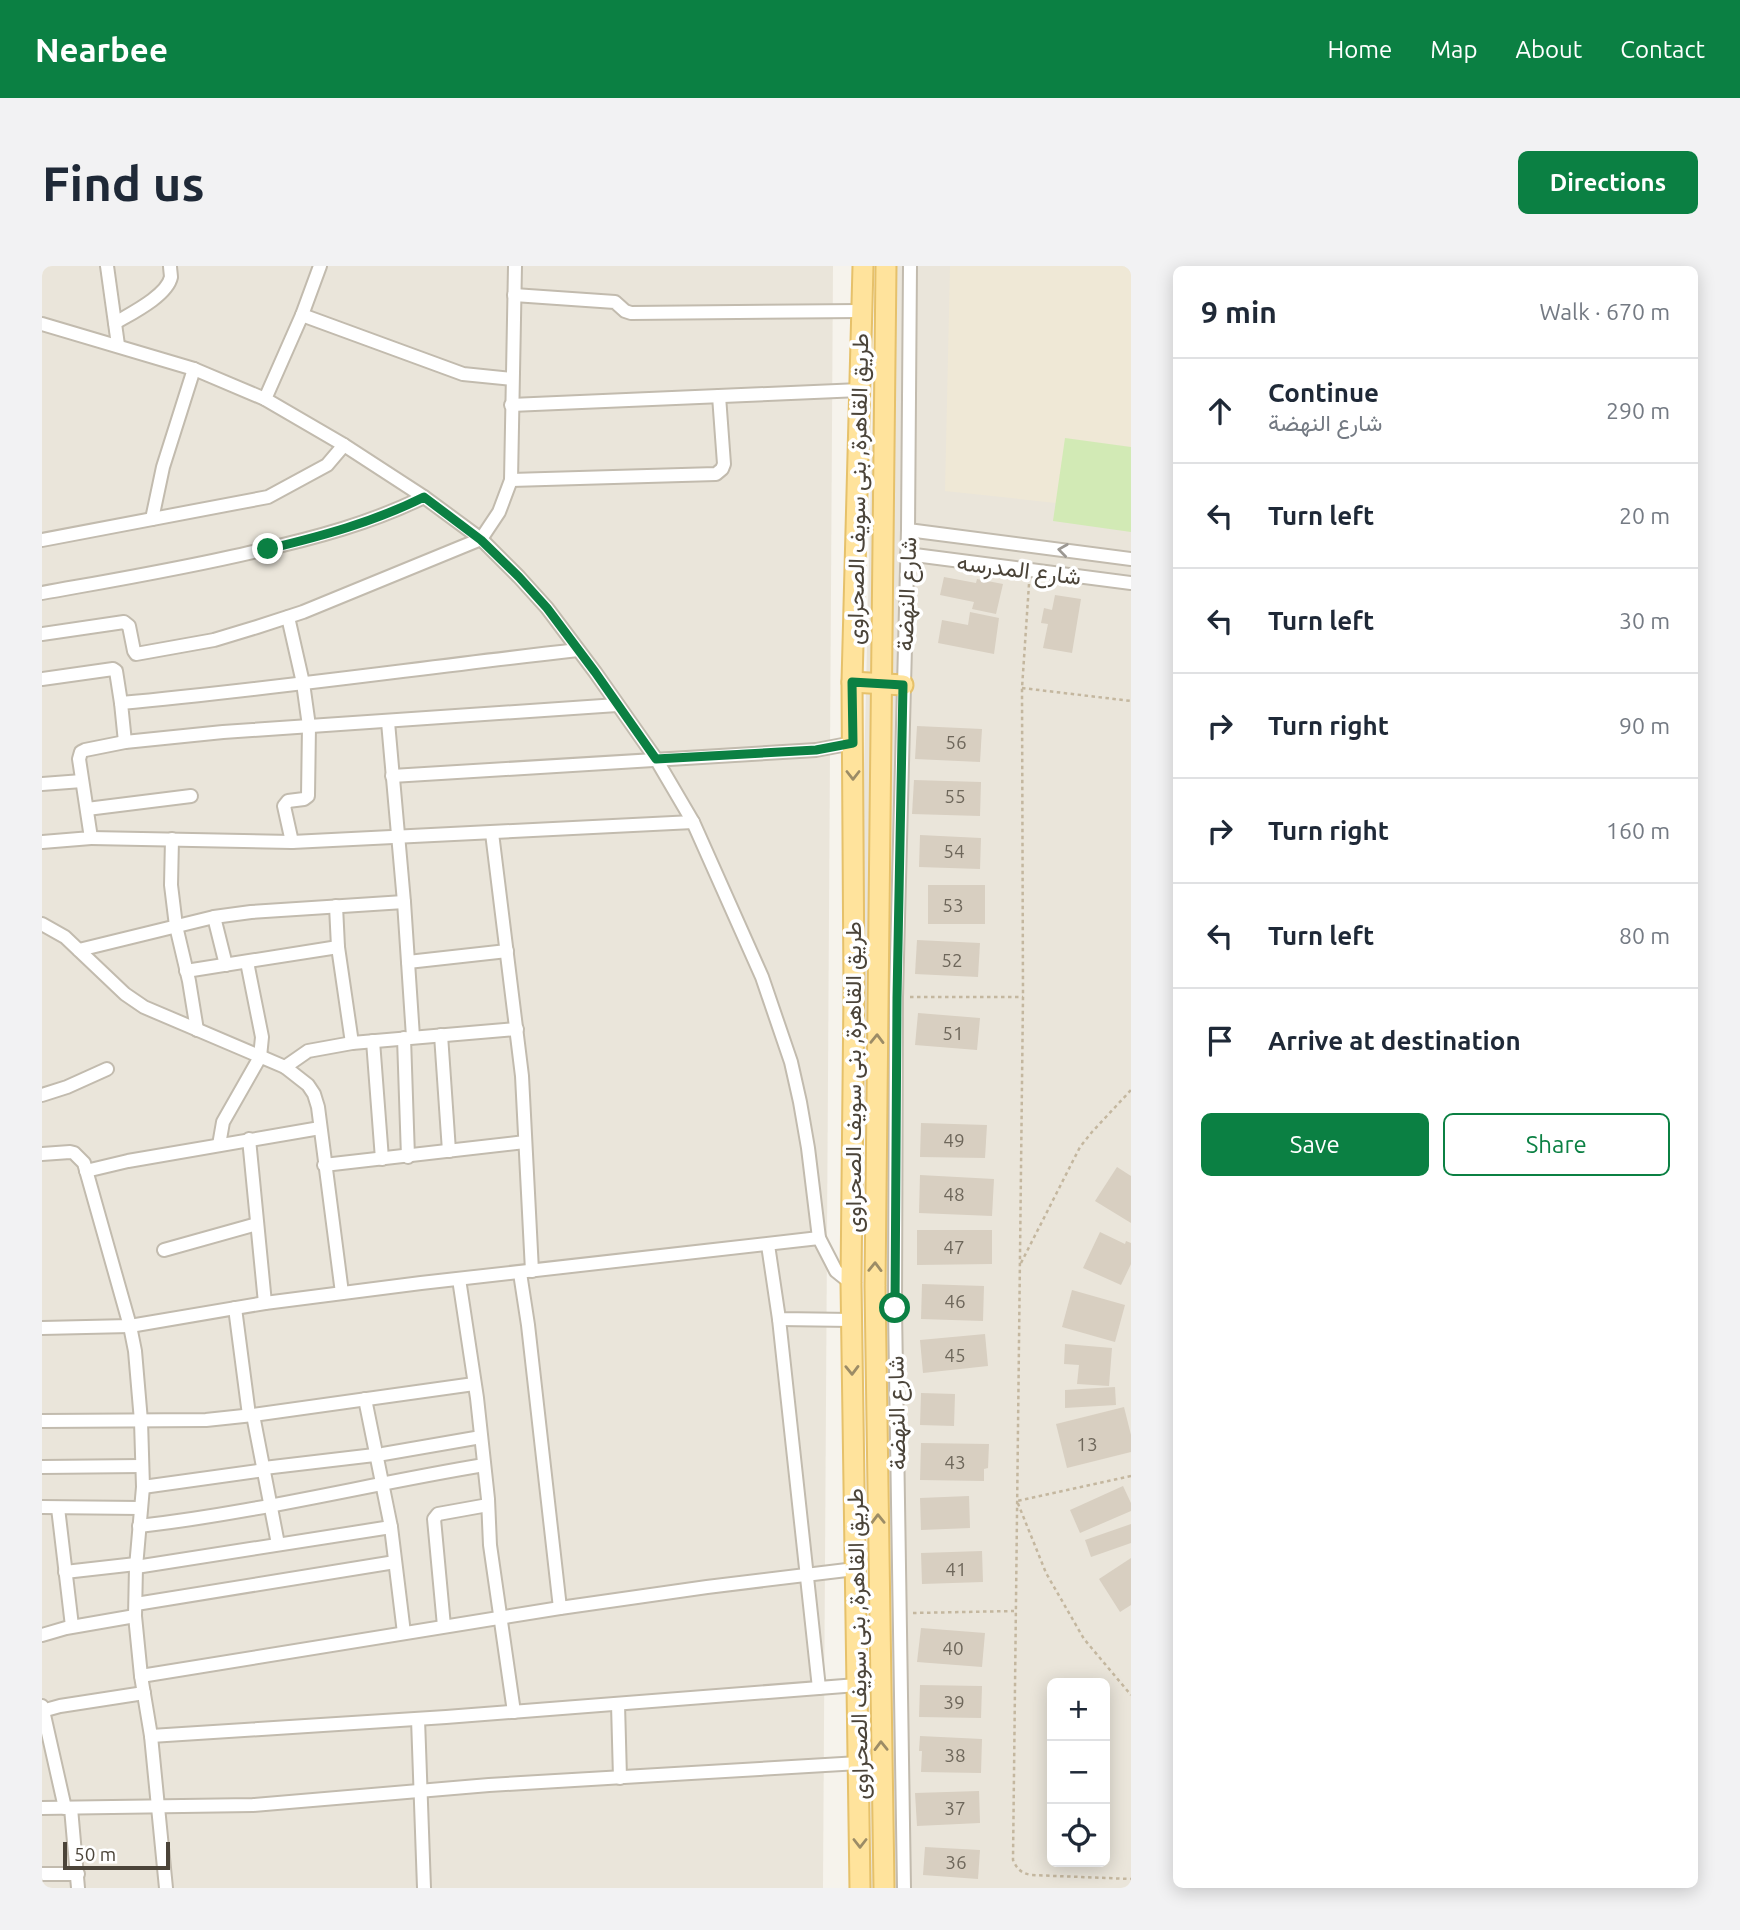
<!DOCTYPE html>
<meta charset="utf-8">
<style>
:root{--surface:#fff;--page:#f2f2f3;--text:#1f2937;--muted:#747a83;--line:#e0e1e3;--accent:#0b8043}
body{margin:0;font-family:Ubuntu,Vazirmatn,sans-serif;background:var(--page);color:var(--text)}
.controls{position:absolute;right:21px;bottom:21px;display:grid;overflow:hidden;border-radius:10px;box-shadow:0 4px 18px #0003}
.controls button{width:63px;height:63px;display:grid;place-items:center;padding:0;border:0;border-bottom:2px solid var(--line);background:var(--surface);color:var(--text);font:35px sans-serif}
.scale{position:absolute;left:21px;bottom:18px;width:107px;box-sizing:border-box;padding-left:7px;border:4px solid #4b4439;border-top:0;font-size:19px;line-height:24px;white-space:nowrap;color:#4b4439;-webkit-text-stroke:5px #fff;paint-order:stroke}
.stop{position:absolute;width:21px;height:21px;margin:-16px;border:5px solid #0b8043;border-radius:50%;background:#fff}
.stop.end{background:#0b8043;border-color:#fff;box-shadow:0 2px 7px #0008}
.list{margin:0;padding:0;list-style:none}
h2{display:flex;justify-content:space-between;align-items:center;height:91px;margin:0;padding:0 28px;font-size:30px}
h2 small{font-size:23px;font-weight:400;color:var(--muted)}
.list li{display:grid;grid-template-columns:46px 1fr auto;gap:21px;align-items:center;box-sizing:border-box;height:105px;padding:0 28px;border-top:2px solid var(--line)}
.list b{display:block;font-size:26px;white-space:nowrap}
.list p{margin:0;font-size:23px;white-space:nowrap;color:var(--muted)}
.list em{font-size:23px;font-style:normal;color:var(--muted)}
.actions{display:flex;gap:14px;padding:21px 28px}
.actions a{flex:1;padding:16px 0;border:2px solid var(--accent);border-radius:10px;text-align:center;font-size:24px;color:var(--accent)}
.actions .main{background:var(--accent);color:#fff}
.icon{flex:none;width:38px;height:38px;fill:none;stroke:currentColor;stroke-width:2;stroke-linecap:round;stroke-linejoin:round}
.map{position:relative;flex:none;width:1089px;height:1622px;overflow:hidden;border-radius:10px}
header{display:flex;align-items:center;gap:42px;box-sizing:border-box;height:98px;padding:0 35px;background:var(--accent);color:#fff}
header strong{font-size:33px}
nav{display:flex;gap:38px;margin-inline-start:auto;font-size:24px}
.intro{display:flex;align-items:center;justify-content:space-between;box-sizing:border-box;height:168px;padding:0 42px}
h1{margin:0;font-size:49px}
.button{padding:18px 32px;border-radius:10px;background:var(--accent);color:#fff;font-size:24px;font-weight:700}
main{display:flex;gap:42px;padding:0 42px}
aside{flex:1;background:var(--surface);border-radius:10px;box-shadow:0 4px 18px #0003}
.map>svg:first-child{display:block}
</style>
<header>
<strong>Nearbee</strong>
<nav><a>Home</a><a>Map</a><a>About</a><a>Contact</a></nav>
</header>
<div class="intro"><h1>Find us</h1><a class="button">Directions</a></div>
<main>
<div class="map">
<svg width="1089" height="1622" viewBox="0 0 1089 1622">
<rect width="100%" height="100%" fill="#f6f3ec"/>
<g fill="#eae5da" fill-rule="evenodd">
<path d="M0,0H791L781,1622H0Z"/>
<path d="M834,0H1089V1622H829L821,550ZM1010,1417H1063V1596H1010Z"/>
</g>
<path fill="#efe8d6" d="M908,0H1089V245L903,225Z"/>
<path fill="#d2eab5" d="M1023,172L1089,181V266L1011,255Z"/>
<g fill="#d8cfc1">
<path d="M902,311L934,317L935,313L961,318L954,348L930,343L932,336L898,329Z"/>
<path d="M1013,329L1039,333L1030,387L1001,382L1006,358L999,357L1002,342L1010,344Z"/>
<path d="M928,346L957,352L952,388L896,377L900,354L926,359Z"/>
<path d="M875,460L940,463L938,496L873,493Z"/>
<path d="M872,514L939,516L938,550L870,548Z"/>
<path d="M878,569L939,572L938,603L877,601Z"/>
<rect x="886" y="619" width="57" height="39"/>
<path d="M875,674L938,677L936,711L873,708Z"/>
<path d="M876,747L938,752L935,784L873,779Z"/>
<path d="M879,857L945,859L943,892L878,891Z"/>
<path d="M1075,901L1089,910V957L1053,935Z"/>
<path d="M878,909L952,913L950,950L877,947Z"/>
<path d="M875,964H950V998L875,999Z"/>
<path d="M1058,966L1083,978L1084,975L1089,977V998L1079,1019L1041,1002Z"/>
<path d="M880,1018L942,1020L941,1055L879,1053Z"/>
<path d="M1030,1024L1083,1039L1073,1076L1020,1061Z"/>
<path d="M943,1068L946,1100L881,1107L878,1074Z"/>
<path d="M1023,1078L1070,1082L1067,1120L1035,1118L1037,1099L1022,1098Z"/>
<path d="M1073,1121L1074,1139L1023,1142V1124Z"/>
<path d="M879,1127L913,1128L912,1160L878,1159Z"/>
<path d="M1082,1141L1089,1169V1186L1025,1202L1014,1158Z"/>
<path d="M879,1177L947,1178L946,1202L942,1203V1215L878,1214Z"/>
<path d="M1081,1220L1089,1237V1245L1038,1267L1028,1244Z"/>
<path d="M927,1230L928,1262L879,1264L878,1232Z"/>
<path d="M1089,1258V1277L1049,1291L1043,1274Z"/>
<path d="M940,1285L941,1316L880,1318L879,1287Z"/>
<path d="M1089,1292V1339L1078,1346L1057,1313Z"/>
<path d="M879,1362L943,1367L940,1401L875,1396Z"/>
<path d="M878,1419L940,1420L939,1452L877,1451Z"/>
<path d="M878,1470L940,1473L939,1507L879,1506L880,1485H877Z"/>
<path d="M937,1525L938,1557L875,1560L873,1527Z"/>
<path d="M883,1581L938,1584L936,1613L881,1609Z"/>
</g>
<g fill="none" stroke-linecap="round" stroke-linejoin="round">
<g stroke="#c2bbae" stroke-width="16">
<g id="street">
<path d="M65,0L76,79"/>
<path d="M472,29L573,36L583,45L589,47L819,45"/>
<path d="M260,49L421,108L470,113"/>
<path d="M73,57C88,48 125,30 129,11C129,10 128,2 128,0"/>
<path d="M0,58L152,103L223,133L302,179L382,231L439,273L477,311L505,342L553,406L614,493L651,556L720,711L749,796L758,836L766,882L777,972L794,1005L809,1017"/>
<path d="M223,133L260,49L278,0"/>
<path d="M469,139L818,124"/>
<path d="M469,214L674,208L680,203L682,198L677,130"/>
<path d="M110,253L121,201L152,103"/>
<path d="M866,264L1089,293"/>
<path d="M0,274L226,231L285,199L302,179"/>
<path d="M865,288L1089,317"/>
<path d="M0,327C72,314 144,302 215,285C273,272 329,257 382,231"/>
<path d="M246,351L261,417L267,460L266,530L262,533L246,535L242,540L250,576"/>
<path d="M0,368L82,356L87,360L92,385L94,388L172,374L215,361L261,346L439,273L457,246L469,214L473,0"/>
<path d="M0,413L71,403L74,405L79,437"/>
<path d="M346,456L362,636L371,771"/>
<path d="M83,476L79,437C232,423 384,401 536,384"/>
<path d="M350,510L774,484L811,477"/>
<path d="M0,518L40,515"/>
<path d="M45,543L149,530"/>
<path d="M450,567L480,810L490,1005"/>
<path d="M49,572L250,576L651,556"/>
<path d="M130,573L129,619L134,660L147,715L155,764"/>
<path d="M0,576L49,572L37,493L39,486L43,484L83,476L181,466L575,439"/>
<path d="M294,640L296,681L310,777"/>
<path d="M172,651L184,699"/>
<path d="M0,658L23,671L83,728L102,741L243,801L266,819L272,828L276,841L300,1027"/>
<path d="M37,684L172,651L209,646L362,636"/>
<path d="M366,696L465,685"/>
<path d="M144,705L296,681"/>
<path d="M399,769L407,885"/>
<path d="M362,772L366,891"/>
<path d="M331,775L340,893"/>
<path d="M243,801L266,785L310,777L475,763"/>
<path d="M0,829L25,821L65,803"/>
<path d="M207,873L223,1037"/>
<path d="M177,879L181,856L218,791L220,771L205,696"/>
<path d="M0,888L28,886L32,887L42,897L88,1060L93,1085L99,1155L101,1221L94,1301L93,1350L99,1410L109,1470L124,1622"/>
<path d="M282,899L483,876"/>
<path d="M44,905L86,895L278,862"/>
<path d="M726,979L737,1053L810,1054"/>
<path d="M122,984L215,958"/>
<path d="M478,1007L486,1059L518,1342"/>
<path d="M417,1013L435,1132L446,1233L448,1279L472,1446"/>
<path d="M193,1042L207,1149"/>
<path d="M737,1053L777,1422"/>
<path d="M0,1062L88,1060L223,1037L379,1017L777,972"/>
<path d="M323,1133L349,1261L362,1367"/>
<path d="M211,1149L236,1278"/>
<path d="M0,1155L164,1154L211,1149L432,1118"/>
<path d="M0,1201L100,1200"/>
<path d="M222,1202L341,1188L439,1171"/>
<path d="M101,1221L223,1204"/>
<path d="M0,1241L98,1242"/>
<path d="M16,1242L30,1360"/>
<path d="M97,1260C213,1247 327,1218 442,1199"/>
<path d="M94,1301L349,1261"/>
<path d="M23,1306L94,1298"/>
<path d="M94,1338L353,1296"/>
<path d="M402,1360L392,1253L396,1248L446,1239"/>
<path d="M0,1369L24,1362L93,1350"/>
<path d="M99,1410L518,1342L665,1321L813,1303"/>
<path d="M576,1438L578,1512"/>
<path d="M0,1440L23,1542"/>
<path d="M0,1445L18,1440L102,1427"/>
<path d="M376,1453L382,1622"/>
<path d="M109,1470L404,1451L815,1419"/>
<path d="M0,1542L211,1539L447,1519L817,1497"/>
<path d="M29,1542L36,1622"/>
<path d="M0,1608H36"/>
<path d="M862,1622L853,1043L854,731L866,264L868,0"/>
</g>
</g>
<g stroke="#e6c16a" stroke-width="23">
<g id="primary">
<path d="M810,416L861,419"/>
<path d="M818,1622L809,1017L812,725L810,416L821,0"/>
<path d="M842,1622L833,1020L844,0"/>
</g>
</g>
<g stroke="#c4b79f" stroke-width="2.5" stroke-dasharray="3.5 3.5" stroke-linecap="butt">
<path d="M987,318L980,422L981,731L971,1594C975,1603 979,1607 989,1609L1089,1613"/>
<path d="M980,422L1089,435"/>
<path d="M868,731H981"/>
<path d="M979,997L1038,881L1050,866L1089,824"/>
<path d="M1089,1210L975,1235L1004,1307L1042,1373L1089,1429"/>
<path d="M871,1347L972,1345"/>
</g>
<use href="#street" stroke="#fff" stroke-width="12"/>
<use href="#primary" stroke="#ffe39c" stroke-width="19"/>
</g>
<defs><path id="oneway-chevron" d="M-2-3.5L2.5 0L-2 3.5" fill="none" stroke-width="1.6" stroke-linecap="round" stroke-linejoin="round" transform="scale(1.75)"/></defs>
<use stroke="#9c9892" href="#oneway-chevron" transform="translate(1021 284) rotate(-172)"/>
<g stroke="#9c8c66">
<use href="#oneway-chevron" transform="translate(811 509) rotate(90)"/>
<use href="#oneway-chevron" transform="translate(835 773) rotate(-89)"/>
<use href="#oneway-chevron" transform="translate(833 1001) rotate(-89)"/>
<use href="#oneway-chevron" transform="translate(810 1104) rotate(89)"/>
<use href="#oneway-chevron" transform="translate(836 1253) rotate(-91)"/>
<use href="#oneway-chevron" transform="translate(839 1480) rotate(-91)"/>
<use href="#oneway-chevron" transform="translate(818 1577) rotate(90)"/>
</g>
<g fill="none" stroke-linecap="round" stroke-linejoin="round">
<path stroke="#0b8043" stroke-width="9" d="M226,283C280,270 332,256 382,231L439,274L477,311L505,342L553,406L614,493L774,484L811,477L810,416L861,419L855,732L853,1042"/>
</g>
<g text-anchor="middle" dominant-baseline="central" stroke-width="7" stroke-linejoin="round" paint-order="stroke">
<g font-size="19" fill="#6e675b">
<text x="914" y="476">56</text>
<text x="913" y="530">55</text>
<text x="912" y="585">54</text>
<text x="911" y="639">53</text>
<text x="910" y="694">52</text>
<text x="911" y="767">51</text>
<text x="912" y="874">49</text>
<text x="912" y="928">48</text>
<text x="912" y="981">47</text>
<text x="913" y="1035">46</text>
<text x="913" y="1089">45</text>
<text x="1045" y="1178">13</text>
<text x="913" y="1196">43</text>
<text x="914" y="1303">41</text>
<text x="911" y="1382">40</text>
<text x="912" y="1436">39</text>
<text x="913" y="1489">38</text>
<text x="913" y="1542">37</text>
<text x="914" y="1596">36</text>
</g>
<g font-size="23" fill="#4b4439" stroke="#fff">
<text transform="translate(815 223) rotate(-89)">طريق القاهرة, بنى سويف الصحراوى</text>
<text transform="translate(977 303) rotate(7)">شارع المدرسه</text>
<text transform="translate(864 328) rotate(-88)">شارع النهضة</text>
<text transform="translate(810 811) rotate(-90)">طريق القاهرة, بنى سويف الصحراوى</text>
<text transform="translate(854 1147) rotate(-91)">شارع النهضة</text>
<text transform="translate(815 1378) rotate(-91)">طريق القاهرة, بنى سويف الصحراوى</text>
</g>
</g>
</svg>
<div class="controls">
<button>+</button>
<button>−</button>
<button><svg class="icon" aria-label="locate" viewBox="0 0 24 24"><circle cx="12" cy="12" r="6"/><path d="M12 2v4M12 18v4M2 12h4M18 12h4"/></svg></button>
</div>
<div class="scale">50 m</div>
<div class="stop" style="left:853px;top:1042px"></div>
<div class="stop end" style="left:226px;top:283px"></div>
</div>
<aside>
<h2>9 min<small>Walk · 670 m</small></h2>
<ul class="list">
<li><svg class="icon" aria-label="ahead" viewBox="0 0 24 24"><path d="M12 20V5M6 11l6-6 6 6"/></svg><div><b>Continue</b><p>شارع النهضة</p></div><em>290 m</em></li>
<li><svg class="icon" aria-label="left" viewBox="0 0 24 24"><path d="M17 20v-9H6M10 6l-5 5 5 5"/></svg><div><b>Turn left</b></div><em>20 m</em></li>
<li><svg class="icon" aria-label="left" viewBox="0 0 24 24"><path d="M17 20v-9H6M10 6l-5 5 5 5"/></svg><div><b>Turn left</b></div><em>30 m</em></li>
<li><svg class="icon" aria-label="right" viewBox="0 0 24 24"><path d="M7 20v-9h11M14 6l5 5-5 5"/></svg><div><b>Turn right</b></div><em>90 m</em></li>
<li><svg class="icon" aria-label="right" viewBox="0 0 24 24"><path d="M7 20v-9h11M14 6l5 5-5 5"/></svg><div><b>Turn right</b></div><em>160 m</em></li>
<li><svg class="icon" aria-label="left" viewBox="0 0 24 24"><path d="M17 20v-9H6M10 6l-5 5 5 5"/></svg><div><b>Turn left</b></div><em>80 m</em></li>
<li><svg class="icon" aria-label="arrive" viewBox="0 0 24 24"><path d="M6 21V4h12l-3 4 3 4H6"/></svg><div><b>Arrive at destination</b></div></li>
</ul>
<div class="actions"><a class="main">Save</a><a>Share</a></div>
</aside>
</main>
